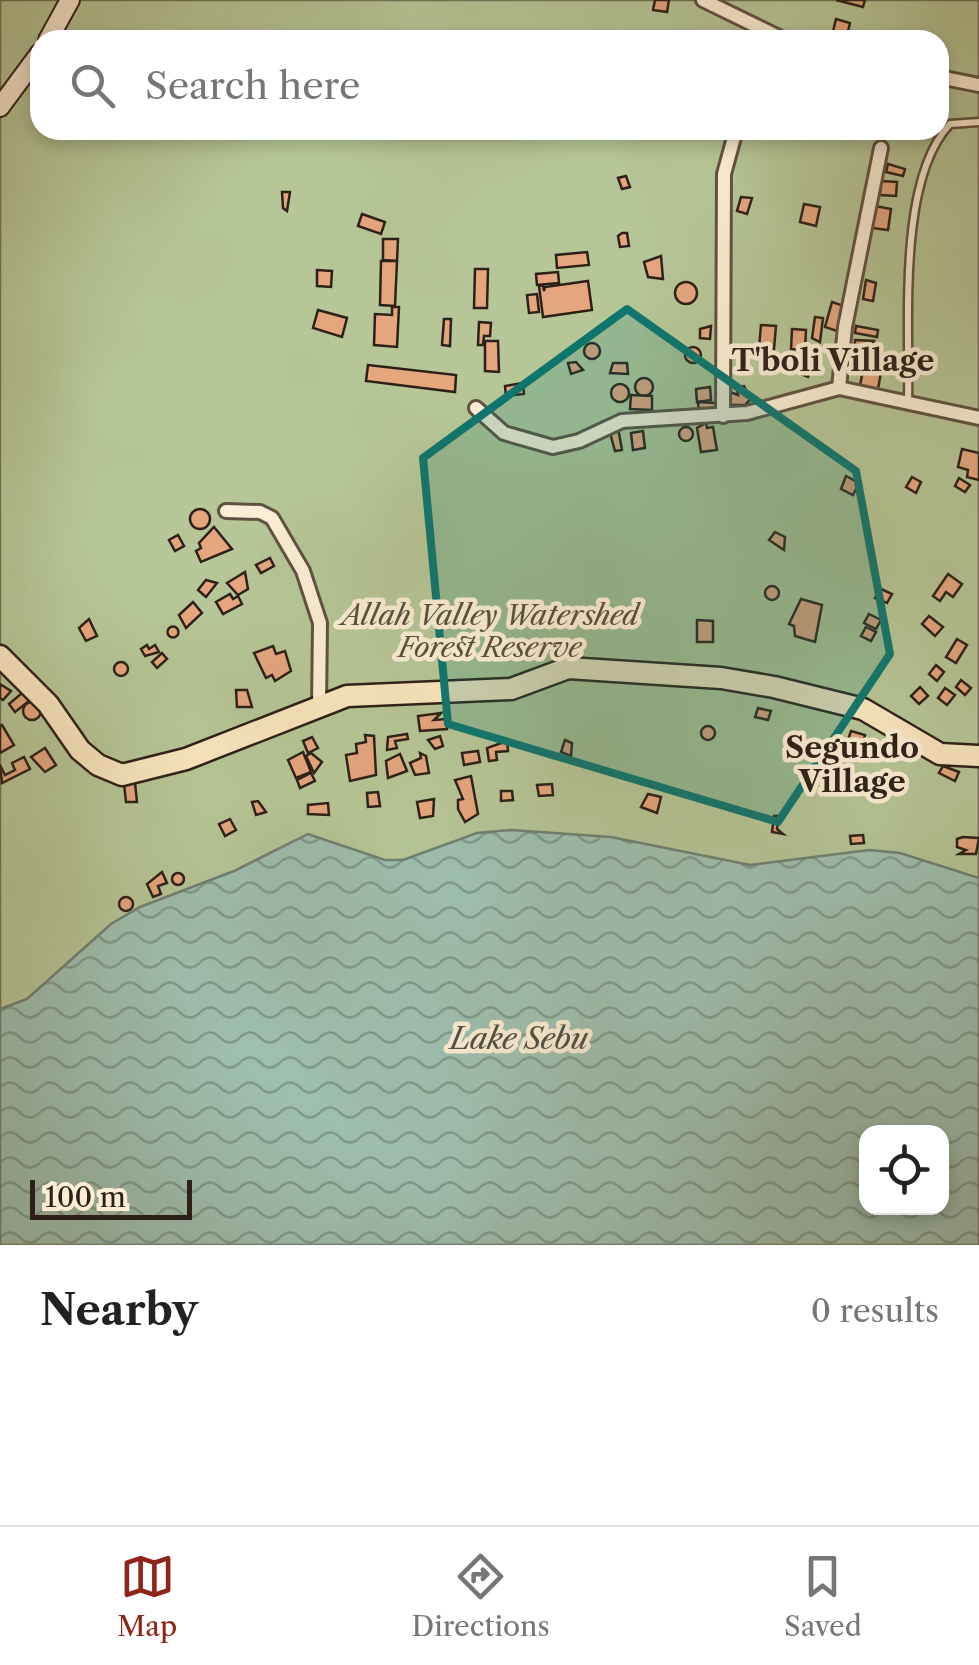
<!DOCTYPE html>
<style>
:root{--surface:#fff;--page:#f2f2f2;--text:#222;--muted:#767676;--line:#e0e0e0;--accent:#8f2418}
body{margin:0;font-family:"Libre Caslon Text",serif;background:var(--page);color:var(--text)}
.controls{position:absolute;right:30px;bottom:30px;display:grid;overflow:hidden;border-radius:20px;box-shadow:0 5px 15px #0003}
.controls button{width:90px;height:90px;display:grid;place-items:center;padding:0;border:0;border-bottom:2px solid var(--line);background:var(--surface);color:var(--text);font:50px sans-serif}
.scale{position:absolute;left:30px;bottom:25px;width:162px;box-sizing:border-box;padding-left:10px;border:5px solid #2d2018;border-top:0;font-size:28px;line-height:35px;white-space:nowrap;color:#2d2018;-webkit-text-stroke:8px #fbeed4;paint-order:stroke}
.list{margin:0;padding:0;list-style:none}
h2{display:flex;justify-content:space-between;align-items:center;height:130px;margin:0;padding:0 40px;font-size:42px}
h2 small{font-size:32px;font-weight:400;color:var(--muted)}
.icon{flex:none;width:55px;height:55px;fill:none;stroke:currentColor;stroke-width:2;stroke-linecap:round;stroke-linejoin:round}
.map{position:relative;flex:none;width:979px;height:1245px;overflow:hidden}
.search{position:absolute;background:var(--surface);box-shadow:0 5px 15px #0003;left:30px;right:30px;top:30px;height:110px;display:flex;align-items:center;gap:25px;box-sizing:border-box;padding:0 35px;border-radius:30px;color:var(--muted);font-size:38px}
.sheet{height:280px;background:var(--surface)}
nav{display:flex;justify-content:space-around;align-items:center;box-sizing:border-box;height:140px;border-top:2px solid var(--line);background:var(--surface);font-size:28px;color:var(--muted)}
nav a{display:grid;justify-items:center;gap:5px}
nav .on{color:var(--accent)}
.map>svg:first-child{display:block}
</style>
<div class="map">
<svg width="979" height="1245" viewBox="0 0 979 1245">
<defs>
<pattern id="water-waves" width="16" height="10" patternUnits="userSpaceOnUse" patternTransform="scale(2.5)"><rect width="16" height="10" fill="#9ebfaf"/><path d="M0 5q4-4 8 0t8 0" fill="none" stroke="#819b8d"/></pattern>
</defs>
<rect width="100%" height="100%" fill="#f9e5bd"/>
<filter id="stains"><feTurbulence type="fractalNoise" baseFrequency=".002" numOctaves="4"/><feColorMatrix values="0 0 0 0 .2 0 0 0 0 .09 0 0 0 0 .02 0 0 0 .5 -.17"/></filter>
<radialGradient id="worn" r=".72"><stop offset=".6" stop-color="#630" stop-opacity="0"/><stop offset="1" stop-color="#630" stop-opacity=".3"/></radialGradient>
<path fill="#b6c696" stroke="#727357" stroke-width="2.5" fill-rule="evenodd" d="M0,0H979V1245H0ZM40,40H939V130H40ZM866,1132H942V1208H866Z"/>
<path fill="url(#water-waves)" stroke="#717f73" stroke-width="2.5" fill-rule="evenodd" d="M511,830L611,837L750,865L869,850L900,853L979,878V1245H0V1009L27,999L111,924L140,907L234,871L308,834L385,860H403L477,833ZM866,1132H942V1208H866Z"/>
<g fill="#e5a67e" stroke="#2d2018" stroke-width="2.5">
<path d="M655,0H669L667,12L653,10Z"/>
<path d="M836,0H865L863,7Z"/>
<path d="M836,19L850,23L846,40H831Z"/>
<path d="M888,164L905,169L903,176L886,172Z"/>
<path d="M626,176L630,187L622,189L618,178Z"/>
<path d="M881,181L897,182L896,196L880,195Z"/>
<path d="M282,192H290L287,211L283,208Z"/>
<path d="M741,197L752,198L747,214L737,211Z"/>
<path d="M804,204L820,207L816,226L800,222Z"/>
<path d="M875,206L891,209L888,230L872,228Z"/>
<path d="M362,214L385,222L381,234L358,226Z"/>
<path d="M622,233H627L629,246L620,247L618,236Z"/>
<path d="M383,239H398L397,261L383,260Z"/>
<path d="M587,252L589,265L557,268L556,255Z"/>
<path d="M661,256L663,279L648,277L644,262Z"/>
<path d="M381,261H397L395,306L380,305Z"/>
<path d="M475,269H488L487,308H474Z"/>
<path d="M317,270L332,271L331,287L317,286Z"/>
<path d="M558,272L559,283L537,285L536,274Z"/>
<path d="M866,280L876,283L873,301L863,299Z"/>
<path d="M588,281L592,310L543,317L539,286L543,285L544,291L545,287Z"/>
<circle cx="686" cy="293" r="11"/>
<path d="M537,294L539,312L529,313L527,295Z"/>
<path d="M832,302L847,307L840,332L825,327Z"/>
<path d="M392,307H399L397,347L374,345L375,314L392,315Z"/>
<path d="M318,310L347,318L342,337L313,328Z"/>
<path d="M815,317L823,318L820,342L812,338Z"/>
<path d="M444,319H451L450,346L442,345Z"/>
<path d="M479,322L491,323L490,336H484L483,345H478Z"/>
<path d="M761,325L776,326L774,349L759,348Z"/>
<path d="M711,326L710,339L700,338V329Z"/>
<path d="M856,326L878,330L877,337L855,333Z"/>
<path d="M792,329L806,330L805,350L791,349Z"/>
<path d="M855,340L874,341L869,353H855Z"/>
<path d="M485,341H498L499,372L485,371Z"/>
<circle cx="592" cy="351" r="8"/>
<circle cx="693" cy="355" r="8"/>
<path d="M576,362L583,370L571,374L568,363Z"/>
<path d="M800,362L812,368L808,377L796,372Z"/>
<path d="M613,363H627L628,374L610,373Z"/>
<path d="M368,365L456,375L455,392L366,381Z"/>
<path d="M863,369L881,372L878,389L860,386Z"/>
<circle cx="644" cy="387" r="9"/>
<path d="M523,383L524,394L506,396L505,386Z"/>
<circle cx="620" cy="393" r="9"/>
<path d="M744,386L750,400L745,405H729L730,392L738,395L737,387Z"/>
<path d="M710,387L711,400L697,402L696,389Z"/>
<path d="M631,395L652,396V410L630,409Z"/>
<path d="M698,402L716,403L717,412L699,414Z"/>
<path d="M706,423L707,428L713,427L717,450L701,452L697,428Z"/>
<circle cx="686" cy="434" r="7"/>
<path d="M618,428L622,450L615,451L609,429Z"/>
<path d="M643,431L645,448L633,450L631,433Z"/>
<path d="M962,449L979,453V480L967,477L968,470L958,467Z"/>
<path d="M846,476L859,483L853,495L841,489Z"/>
<path d="M912,477L921,482L916,493L906,487Z"/>
<path d="M959,478L970,485L965,492L955,486Z"/>
<circle cx="200" cy="519" r="10"/>
<path d="M214,527L232,549L201,562L196,551L201,548L199,543Z"/>
<path d="M775,532L785,537L784,550L769,540Z"/>
<path d="M178,535L184,546L175,551L169,540Z"/>
<path d="M270,558L274,566L261,573L256,565Z"/>
<path d="M245,572L248,589L238,595L227,583Z"/>
<path d="M948,574L962,584L953,597L946,592L940,601L933,596Z"/>
<path d="M206,580L217,583L206,597L198,590Z"/>
<circle cx="772" cy="593" r="7"/>
<path d="M879,588L892,594L887,603L875,598Z"/>
<path d="M230,594L233,599L238,596L242,604L223,614L216,602Z"/>
<path d="M801,599L822,605L815,642L795,636L794,626L789,624Z"/>
<path d="M193,602L202,613L186,628L179,615Z"/>
<path d="M869,614L881,620L876,629L864,623Z"/>
<path d="M929,616L943,627L935,636L922,624Z"/>
<path d="M89,619L97,636L86,641L79,628Z"/>
<path d="M697,620L713,621V642H697Z"/>
<circle cx="173" cy="632" r="5.5"/>
<path d="M866,627L876,632L871,641L861,636Z"/>
<path d="M957,639L967,645L956,663L946,657Z"/>
<path d="M147,645L149,649L155,645L159,652L145,656L141,649Z"/>
<path d="M273,646L276,654L285,651L291,671L275,681L272,675L266,678L254,653Z"/>
<path d="M162,653L167,659L157,668L152,662Z"/>
<circle cx="121" cy="669" r="7"/>
<path d="M936,665L944,672L937,681L929,674Z"/>
<path d="M961,680L971,688L965,695L956,687Z"/>
<path d="M0,684L11,691L3,700L0,698Z"/>
<path d="M920,687L928,696L919,704L911,696Z"/>
<path d="M945,688L955,695L947,705L938,698Z"/>
<path d="M236,690H247L252,707H237Z"/>
<path d="M22,693L29,701L15,712L9,704Z"/>
<circle cx="32" cy="711" r="9"/>
<path d="M758,708L771,711L768,720L755,717Z"/>
<path d="M441,713L434,720L446,719L447,729L420,731L418,716Z"/>
<path d="M2,725L14,745L0,753V726Z"/>
<circle cx="708" cy="733" r="7"/>
<path d="M851,731L865,735L862,747L847,743Z"/>
<path d="M407,734L408,739L395,741L397,748L387,750L388,737Z"/>
<path d="M365,735L374,736L376,775L350,781L346,755L357,753L356,744L366,742Z"/>
<path d="M440,736L443,746L435,749L428,740Z"/>
<path d="M312,737L318,748L308,753L303,741Z"/>
<path d="M565,740L572,743L571,756L561,752Z"/>
<path d="M507,741L508,751L496,752L497,760L489,761L487,748Z"/>
<path d="M45,748L56,765L45,772L31,757Z"/>
<path d="M478,751L480,762L464,765L462,753Z"/>
<path d="M303,752L311,772L296,778L288,760Z"/>
<path d="M311,753L322,762L314,773L306,756Z"/>
<path d="M420,753L426,756L429,773L415,775L410,763L421,758Z"/>
<path d="M400,754L407,771L388,778L386,761Z"/>
<path d="M24,757L30,769L2,783L0,765L5,775L15,770L12,763Z"/>
<path d="M943,766L959,772L955,781L939,773Z"/>
<path d="M311,773L315,781L300,788L297,780Z"/>
<path d="M471,776L478,814L465,822L458,809V800L463,799L455,780Z"/>
<path d="M135,783L137,802H126L124,784Z"/>
<path d="M552,784L553,795L539,796L537,785Z"/>
<path d="M501,791H512L513,800L501,801Z"/>
<path d="M378,792L380,806L368,807L367,793Z"/>
<path d="M648,794L661,797L657,813L641,807Z"/>
<path d="M434,799L433,816L420,818L417,802Z"/>
<path d="M258,801L266,812L256,815L252,802Z"/>
<path d="M328,803L329,815L308,814V805Z"/>
<path d="M774,816H778L777,829L783,834L772,832Z"/>
<path d="M230,819L236,830L225,836L219,824Z"/>
<path d="M863,835L864,843L851,844L850,836Z"/>
<path d="M963,837L979,838L976,854H959L966,850L957,847V839Z"/>
<path d="M162,872L167,883L158,886L161,894L153,897L147,884Z"/>
<circle cx="178" cy="879" r="6"/>
<circle cx="126" cy="904" r="7"/>
</g>
<g fill="none" stroke-linecap="round" stroke-linejoin="round">
<g stroke="#605141" stroke-width="11">
<path id="lane" d="M908,400C910,325 897,180 950,124L979,122"/>
</g>
<g stroke="#605141" stroke-width="18">
<g id="street">
<path d="M703,0L785,40"/>
<path d="M939,77L979,85"/>
<path d="M839,388L845,327L881,148"/>
<path d="M476,408L504,433L553,447L579,441L622,421L747,413L839,388L979,418"/>
<path d="M723,416L724,174L736,130"/>
<path d="M226,511L260,512L272,518L303,571L320,623L319,707"/>
</g>
</g>
<g stroke="#2d2018" stroke-width="22">
<g id="secondary">
<path d="M48,40L70,0"/>
<path d="M0,107L40,53"/>
</g>
</g>
<g stroke="#2d2018" stroke-width="25">
<path id="primary" d="M0,656L48,704L80,750L98,765L122,775L186,759L347,696L511,689L568,668L721,678L774,687L863,709L940,754L979,756"/>
</g>
<use href="#lane" stroke="#fbeed4" stroke-width="6"/>
<use href="#street" stroke="#fbeed4" stroke-width="12"/>
<use href="#secondary" stroke="#fbeed4" stroke-width="18"/>
<use href="#primary" stroke="#f9e5bd" stroke-width="20"/>
</g>
<path fill="#0f766e" fill-opacity="0.2" stroke="#0f766e" stroke-width="8" stroke-linejoin="round" d="M627,309L856,471L890,654L778,822L448,724L423,458Z"/>
<g text-anchor="middle" dominant-baseline="central" stroke-width="9" stroke-linejoin="round" paint-order="stroke">
<g font-size="28" font-style="italic" fill="#56523e" stroke="#fbeed4">
<text x="490" y="615">Allah Valley Watershed<tspan x="490" dy="32">Forest Reserve</tspan></text>
</g>
<g font-size="30" font-weight="bold" fill="#2d2018" stroke="#fbeed4">
<text x="833" y="360">T'boli Village</text>
<text x="852" y="747">Segundo<tspan x="852" dy="34">Village</tspan></text>
</g>
<g font-size="30" font-style="italic" fill="#4f5045" stroke="#fbeed4">
<text x="519" y="1038">Lake Sebu</text>
</g>
</g>
<rect width="100%" height="100%" filter="url(#stains)"/>
<rect width="100%" height="100%" fill="url(#worn)"/>
</svg>
<div class="controls">
<button><svg class="icon" aria-label="locate" viewBox="0 0 24 24"><circle cx="12" cy="12" r="6"/><path d="M12 2v4M12 18v4M2 12h4M18 12h4"/></svg></button>
</div>
<div class="scale">100 m</div>
<div class="search"><svg class="icon" aria-label="search" viewBox="0 0 24 24"><circle cx="10" cy="10" r="6"/><path d="M15 15l6 6"/></svg>Search here</div>
</div>
<section class="sheet">
<h2>Nearby<small>0 results</small></h2>
<ul class="list">
</ul>
</section>
<nav>
<a class="on"><svg class="icon" aria-label="map" viewBox="0 0 24 24"><path d="M3 6l6-2 6 2 6-2v14l-6 2-6-2-6 2zM9 4v14M15 6v14"/></svg>Map</a>
<a><svg class="icon" aria-label="directions" viewBox="0 0 24 24"><path d="M12 3l9 9-9 9-9-9zM9 14v-3h6M13 9l2 2-2 2"/></svg>Directions</a>
<a><svg class="icon" aria-label="saved" viewBox="0 0 24 24"><path d="M7 4h10v16l-5-4-5 4z"/></svg>Saved</a>
</nav>
